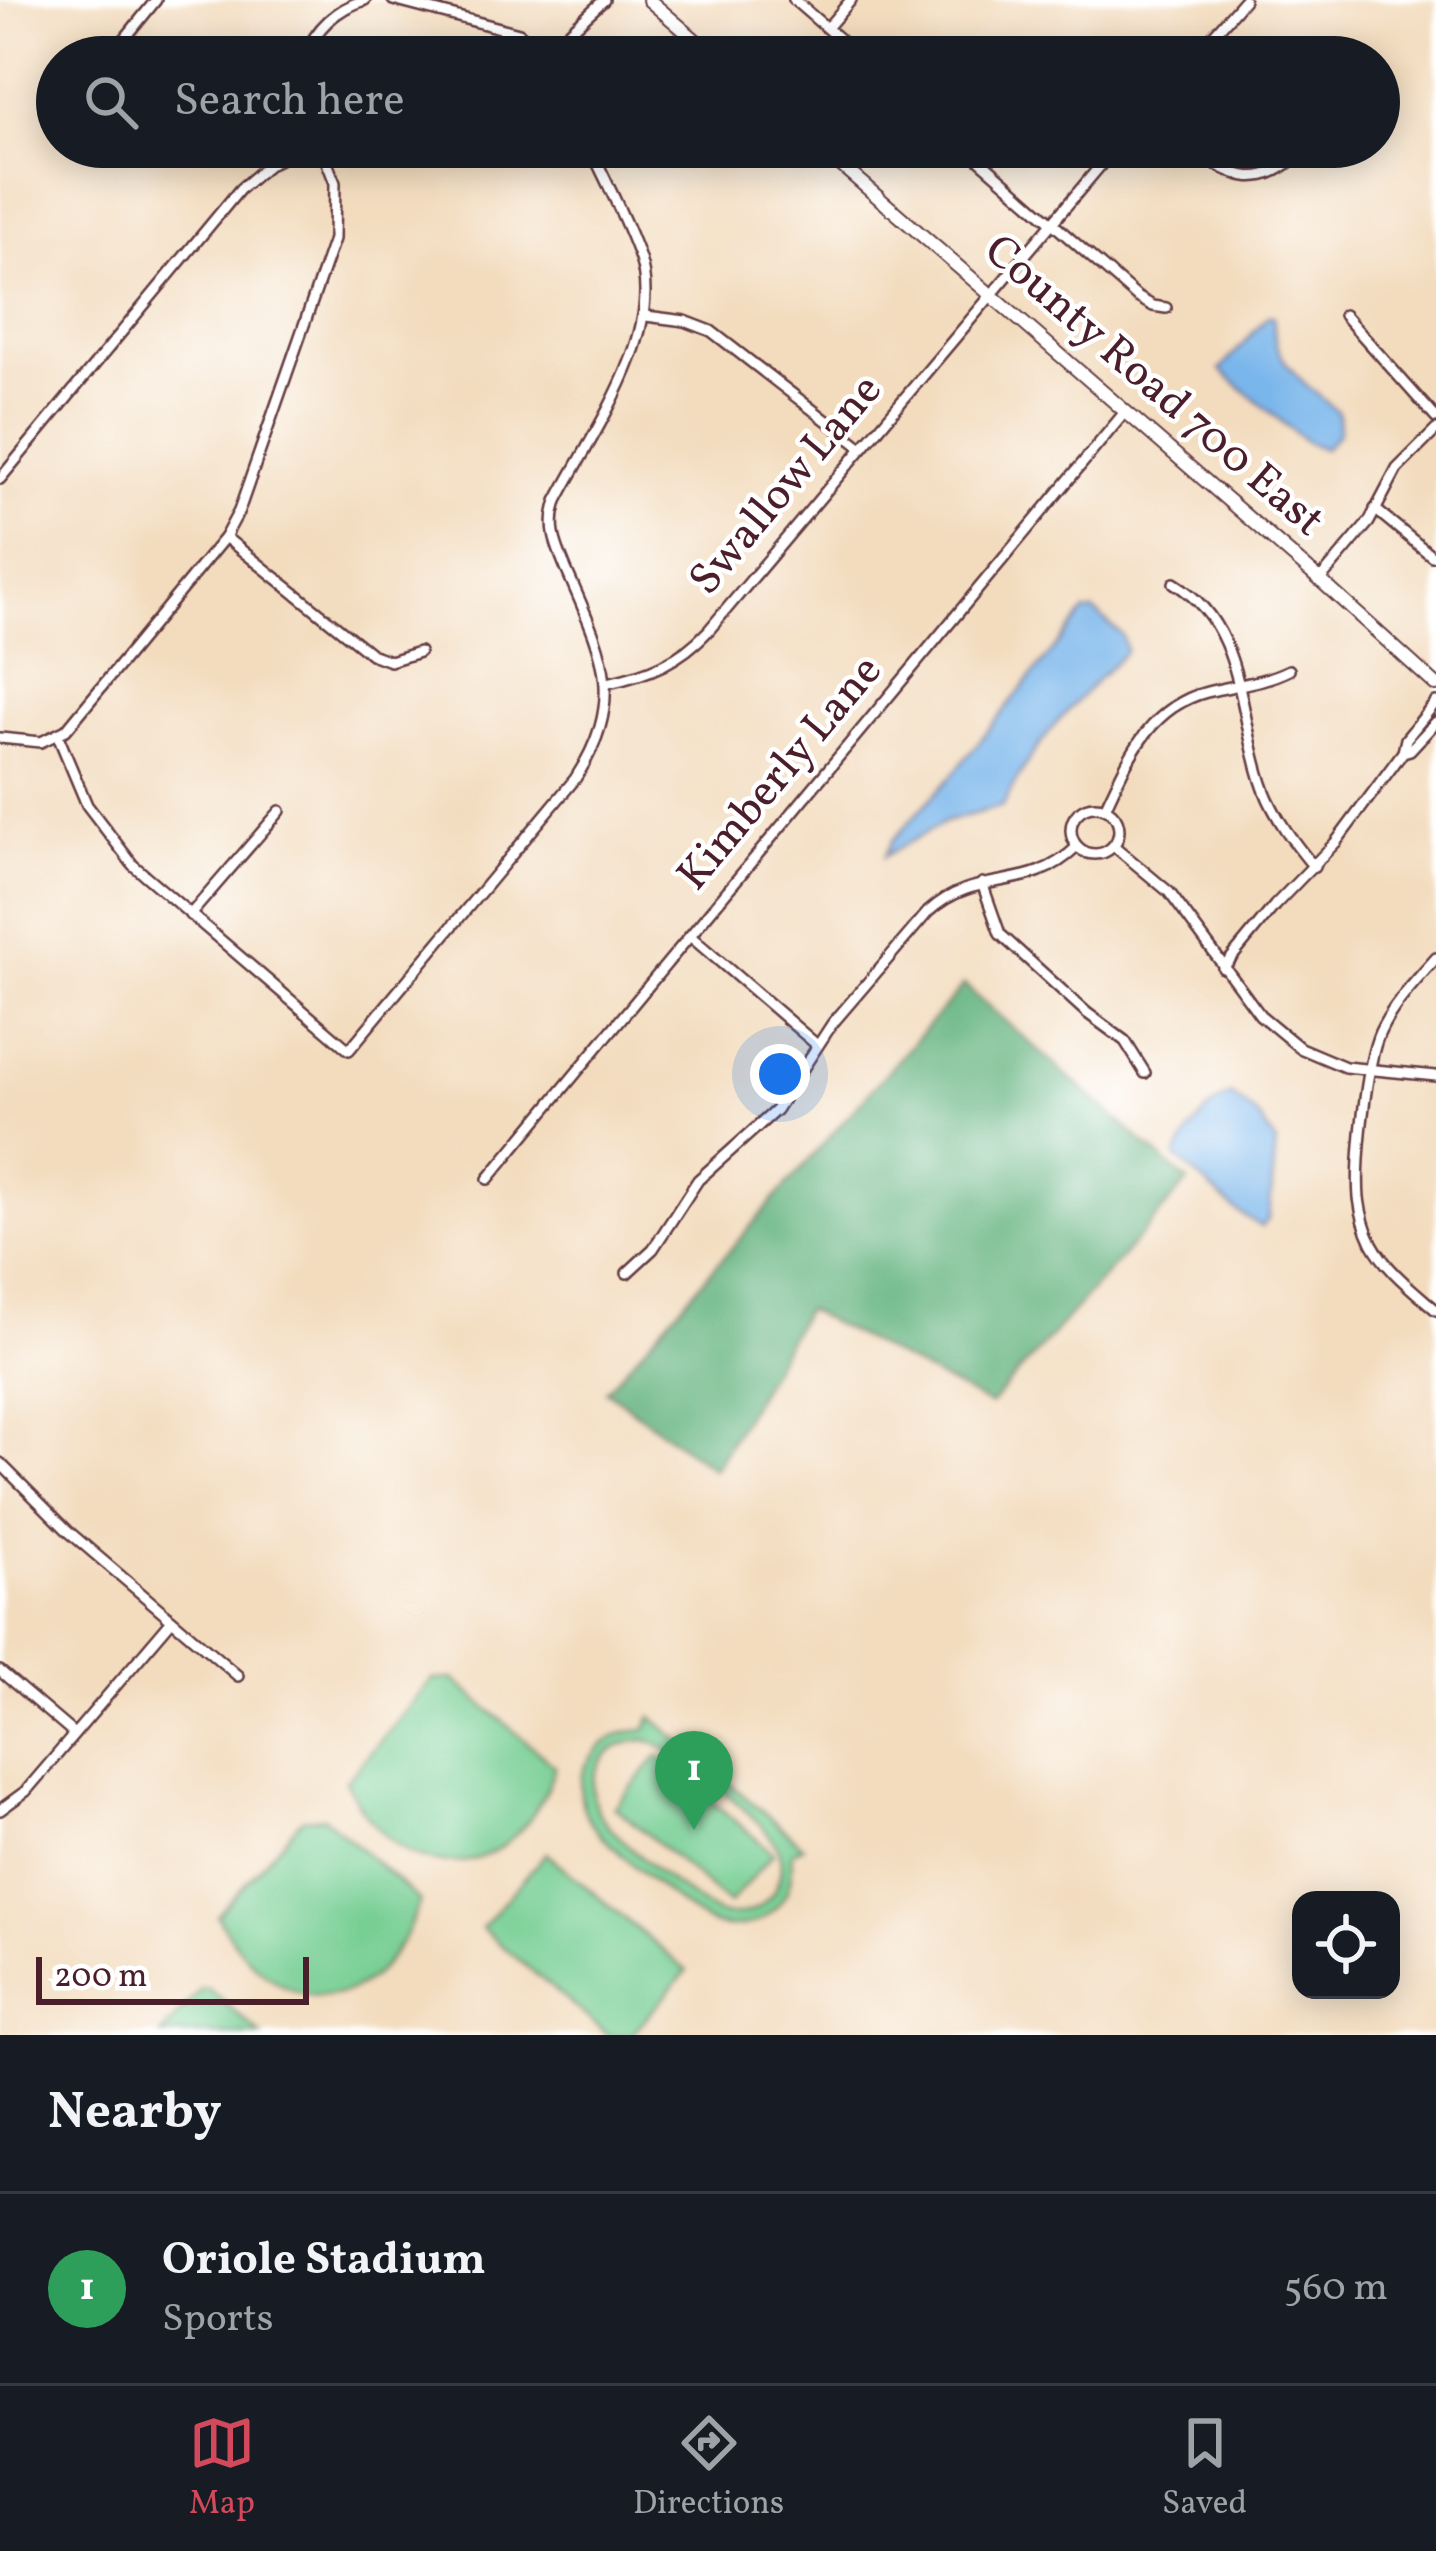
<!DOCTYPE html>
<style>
:root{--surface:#171b24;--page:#242831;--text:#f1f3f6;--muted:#9ea1a6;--line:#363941;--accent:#d1495b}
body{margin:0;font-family:Vollkorn,serif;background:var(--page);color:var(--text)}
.controls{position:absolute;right:36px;bottom:36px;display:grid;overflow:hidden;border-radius:24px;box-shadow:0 6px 30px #0003}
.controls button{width:108px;height:108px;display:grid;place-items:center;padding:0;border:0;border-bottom:3px solid var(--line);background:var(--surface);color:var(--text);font:60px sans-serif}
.scale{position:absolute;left:36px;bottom:30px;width:273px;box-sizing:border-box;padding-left:12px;border:6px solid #4a1f2b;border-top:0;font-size:33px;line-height:42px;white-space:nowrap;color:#4a1f2b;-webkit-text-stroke:9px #fff;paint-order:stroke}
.you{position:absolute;left:780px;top:1074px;width:42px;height:42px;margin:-30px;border:9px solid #fff;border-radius:50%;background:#1a73e8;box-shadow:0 0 0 18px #1a73e833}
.badge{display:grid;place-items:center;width:78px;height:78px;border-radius:50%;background:var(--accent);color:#fff;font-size:39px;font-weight:700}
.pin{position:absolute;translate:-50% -99px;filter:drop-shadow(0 3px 6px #0008)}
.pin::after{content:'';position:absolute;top:63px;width:42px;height:36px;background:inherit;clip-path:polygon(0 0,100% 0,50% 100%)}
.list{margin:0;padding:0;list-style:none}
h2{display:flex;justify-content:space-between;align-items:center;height:156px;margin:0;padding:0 48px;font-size:51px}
h2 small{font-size:39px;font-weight:400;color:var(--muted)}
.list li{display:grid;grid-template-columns:78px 1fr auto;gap:36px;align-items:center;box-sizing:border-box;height:192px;padding:0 48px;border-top:3px solid var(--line)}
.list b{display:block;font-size:45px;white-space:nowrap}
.list p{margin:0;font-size:39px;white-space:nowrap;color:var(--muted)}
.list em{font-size:39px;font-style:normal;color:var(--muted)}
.icon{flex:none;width:66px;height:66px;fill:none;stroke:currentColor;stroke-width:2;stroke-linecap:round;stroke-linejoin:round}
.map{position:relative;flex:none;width:1436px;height:2035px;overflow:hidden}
.search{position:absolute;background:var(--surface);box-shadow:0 6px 30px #0003;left:36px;right:36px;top:36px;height:132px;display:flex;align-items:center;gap:30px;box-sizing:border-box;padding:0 42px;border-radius:66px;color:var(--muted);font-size:45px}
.sheet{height:348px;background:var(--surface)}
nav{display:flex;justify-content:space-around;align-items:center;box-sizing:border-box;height:168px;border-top:3px solid var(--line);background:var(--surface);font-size:33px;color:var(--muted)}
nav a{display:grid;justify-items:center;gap:6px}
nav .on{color:var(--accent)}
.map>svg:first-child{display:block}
</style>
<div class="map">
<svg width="1436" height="2035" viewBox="0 0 1436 2035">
<rect width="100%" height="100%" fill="#fff"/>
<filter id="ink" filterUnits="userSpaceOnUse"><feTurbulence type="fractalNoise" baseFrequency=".00833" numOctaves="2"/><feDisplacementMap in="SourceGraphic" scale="24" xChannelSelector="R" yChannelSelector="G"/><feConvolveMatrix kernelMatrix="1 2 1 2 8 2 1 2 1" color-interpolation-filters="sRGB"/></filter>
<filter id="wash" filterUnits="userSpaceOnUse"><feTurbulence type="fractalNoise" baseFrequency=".004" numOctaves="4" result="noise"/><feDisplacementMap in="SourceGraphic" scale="48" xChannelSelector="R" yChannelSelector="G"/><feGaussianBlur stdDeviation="2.7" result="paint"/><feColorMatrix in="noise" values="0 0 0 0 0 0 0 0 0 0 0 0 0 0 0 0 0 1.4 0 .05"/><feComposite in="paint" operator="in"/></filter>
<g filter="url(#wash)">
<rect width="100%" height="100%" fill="#f3dcbe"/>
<g fill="#78cf94" stroke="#617760" stroke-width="3" fill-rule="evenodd">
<path d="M453,1679L555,1766C517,1888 401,1896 346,1781L432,1680Z"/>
<path d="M652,1717L803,1846L791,1853C794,1875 789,1897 771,1912C754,1927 730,1931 710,1923C688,1915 601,1840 589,1820C564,1776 599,1730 646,1729ZM645,1740C671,1744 770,1824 778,1849C784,1867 780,1887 767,1900C756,1911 740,1917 724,1915C700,1911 608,1833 597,1810C590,1793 592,1773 604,1758C615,1745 629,1741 645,1740Z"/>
<path d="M658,1756L773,1853L729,1904L615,1807Z"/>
<path d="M324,1817L420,1901C376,2025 281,2025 217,1916L302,1819Z"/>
<path d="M546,1853L687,1971L631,2035H608L481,1928Z"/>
<path d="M201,1989H209L262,2035H161Z"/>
</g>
<path fill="#62b27e" stroke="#566854" stroke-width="3" d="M964,985L1188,1182L990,1405L805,1309L714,1470L606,1390Z"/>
<g fill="#79b6eb" stroke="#626a8b" stroke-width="3">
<path d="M1268,316H1273C1275,326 1273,336 1277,346C1285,371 1318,394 1338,412L1339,432L1324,449L1306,442L1220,370Z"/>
<path d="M1094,611L1122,635L1126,651C1072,705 1037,736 1003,806L945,822L885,856L893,840L949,779L1084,612Z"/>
<path d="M1231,1095L1258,1116L1276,1143L1269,1218L1261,1227L1234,1209L1176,1157C1186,1134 1208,1105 1231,1095Z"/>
</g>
</g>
<g filter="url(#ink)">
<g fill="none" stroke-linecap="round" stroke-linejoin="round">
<g stroke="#633b41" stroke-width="14">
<g id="street">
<path d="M393,0L519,33L548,57"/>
<path d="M794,0L860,57"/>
<path d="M827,28L851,0"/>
<path d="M546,53L604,0"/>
<path d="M110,57L156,0"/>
<path d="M304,57C316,28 335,9 365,0"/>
<path d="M995,57L1002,49"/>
<path d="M1194,57L1244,0"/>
<path d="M965,147L1137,297L1153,306L1166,308"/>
<path d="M1187,147C1237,178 1259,194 1307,147"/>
<path d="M1344,315L1436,418"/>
<path d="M646,316L685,321L711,331L862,448"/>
<path d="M0,479L240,189L268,165L302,147"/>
<path d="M1375,509L1432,556"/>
<path d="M225,537L371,654L390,661L419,652"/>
<path d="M1320,580L1369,522L1397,469L1436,430"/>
<path d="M1174,583C1247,627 1237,716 1264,789C1275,818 1294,843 1314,867"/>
<path d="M608,683C649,674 679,662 709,630L1116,147"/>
<path d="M58,736L87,805L133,865L349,1050L575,779C628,697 602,652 567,571C556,545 548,528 557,501C591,435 665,334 640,259C627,221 607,184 590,147"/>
<path d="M0,738L41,742L66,730L225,537L239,511L334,239L335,183L321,147"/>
<path d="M1403,752L1406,739L1436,702"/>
<circle cx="1095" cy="830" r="24"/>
<path d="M1105,808C1128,759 1149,707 1207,692C1234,685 1263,683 1289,670"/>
<path d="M1114,846L1169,892L1260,1015L1300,1048L1345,1067L1436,1076"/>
<path d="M982,883L1000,934L1087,1013L1125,1041L1145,1073"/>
<path d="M190,915L280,811"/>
<path d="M690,936L817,1045"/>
<path d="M1436,958C1416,981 1393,1004 1380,1032C1366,1063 1356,1163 1359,1198C1361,1214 1365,1229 1372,1243C1387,1271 1413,1290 1436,1310"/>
<path d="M1223,968L1275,905L1336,842L1403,752L1410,750L1436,722"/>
<path d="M488,1179L1125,412"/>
<path d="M627,1273L653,1249L698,1180L776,1110L832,1024L928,912C979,866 1026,896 1077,847"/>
<path d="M0,1463L68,1531L238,1676"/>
<path d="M0,1671L74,1734"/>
<path d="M0,1810L26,1791L172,1620"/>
</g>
</g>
<g stroke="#633b41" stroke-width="16">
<g id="secondary">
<path d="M649,0L715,57"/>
<path d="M820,147L1320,580L1436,685"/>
</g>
</g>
<use href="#street" stroke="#fff" stroke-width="9"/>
<use href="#secondary" stroke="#fff" stroke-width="12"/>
</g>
</g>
<g text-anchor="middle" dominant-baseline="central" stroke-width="9" stroke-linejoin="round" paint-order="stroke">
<g font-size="45" fill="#4a1f2b" stroke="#fff">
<text transform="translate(1153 387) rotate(41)">County Road 700 East</text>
<text transform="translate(787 486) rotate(-50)">Swallow Lane</text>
<text transform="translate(781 774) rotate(-50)">Kimberly Lane</text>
</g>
</g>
</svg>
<div class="controls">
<button><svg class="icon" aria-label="locate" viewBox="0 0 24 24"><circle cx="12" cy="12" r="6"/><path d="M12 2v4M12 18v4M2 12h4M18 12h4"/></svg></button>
</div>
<div class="scale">200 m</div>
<div class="you"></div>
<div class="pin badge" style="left:694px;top:1830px;background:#2e9e5b">1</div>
<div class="search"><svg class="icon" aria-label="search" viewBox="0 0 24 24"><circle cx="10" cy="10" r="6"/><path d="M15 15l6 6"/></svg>Search here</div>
</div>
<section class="sheet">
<h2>Nearby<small></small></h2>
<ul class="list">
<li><span class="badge" style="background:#2e9e5b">1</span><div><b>Oriole Stadium</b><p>Sports</p></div><em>560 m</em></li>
</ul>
</section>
<nav>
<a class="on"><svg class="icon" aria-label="map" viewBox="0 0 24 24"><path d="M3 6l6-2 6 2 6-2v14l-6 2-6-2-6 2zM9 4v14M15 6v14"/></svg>Map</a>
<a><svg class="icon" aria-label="directions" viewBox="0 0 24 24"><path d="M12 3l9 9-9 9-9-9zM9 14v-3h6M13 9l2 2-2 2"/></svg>Directions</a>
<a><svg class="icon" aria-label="saved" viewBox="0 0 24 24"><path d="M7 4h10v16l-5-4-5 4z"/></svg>Saved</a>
</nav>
